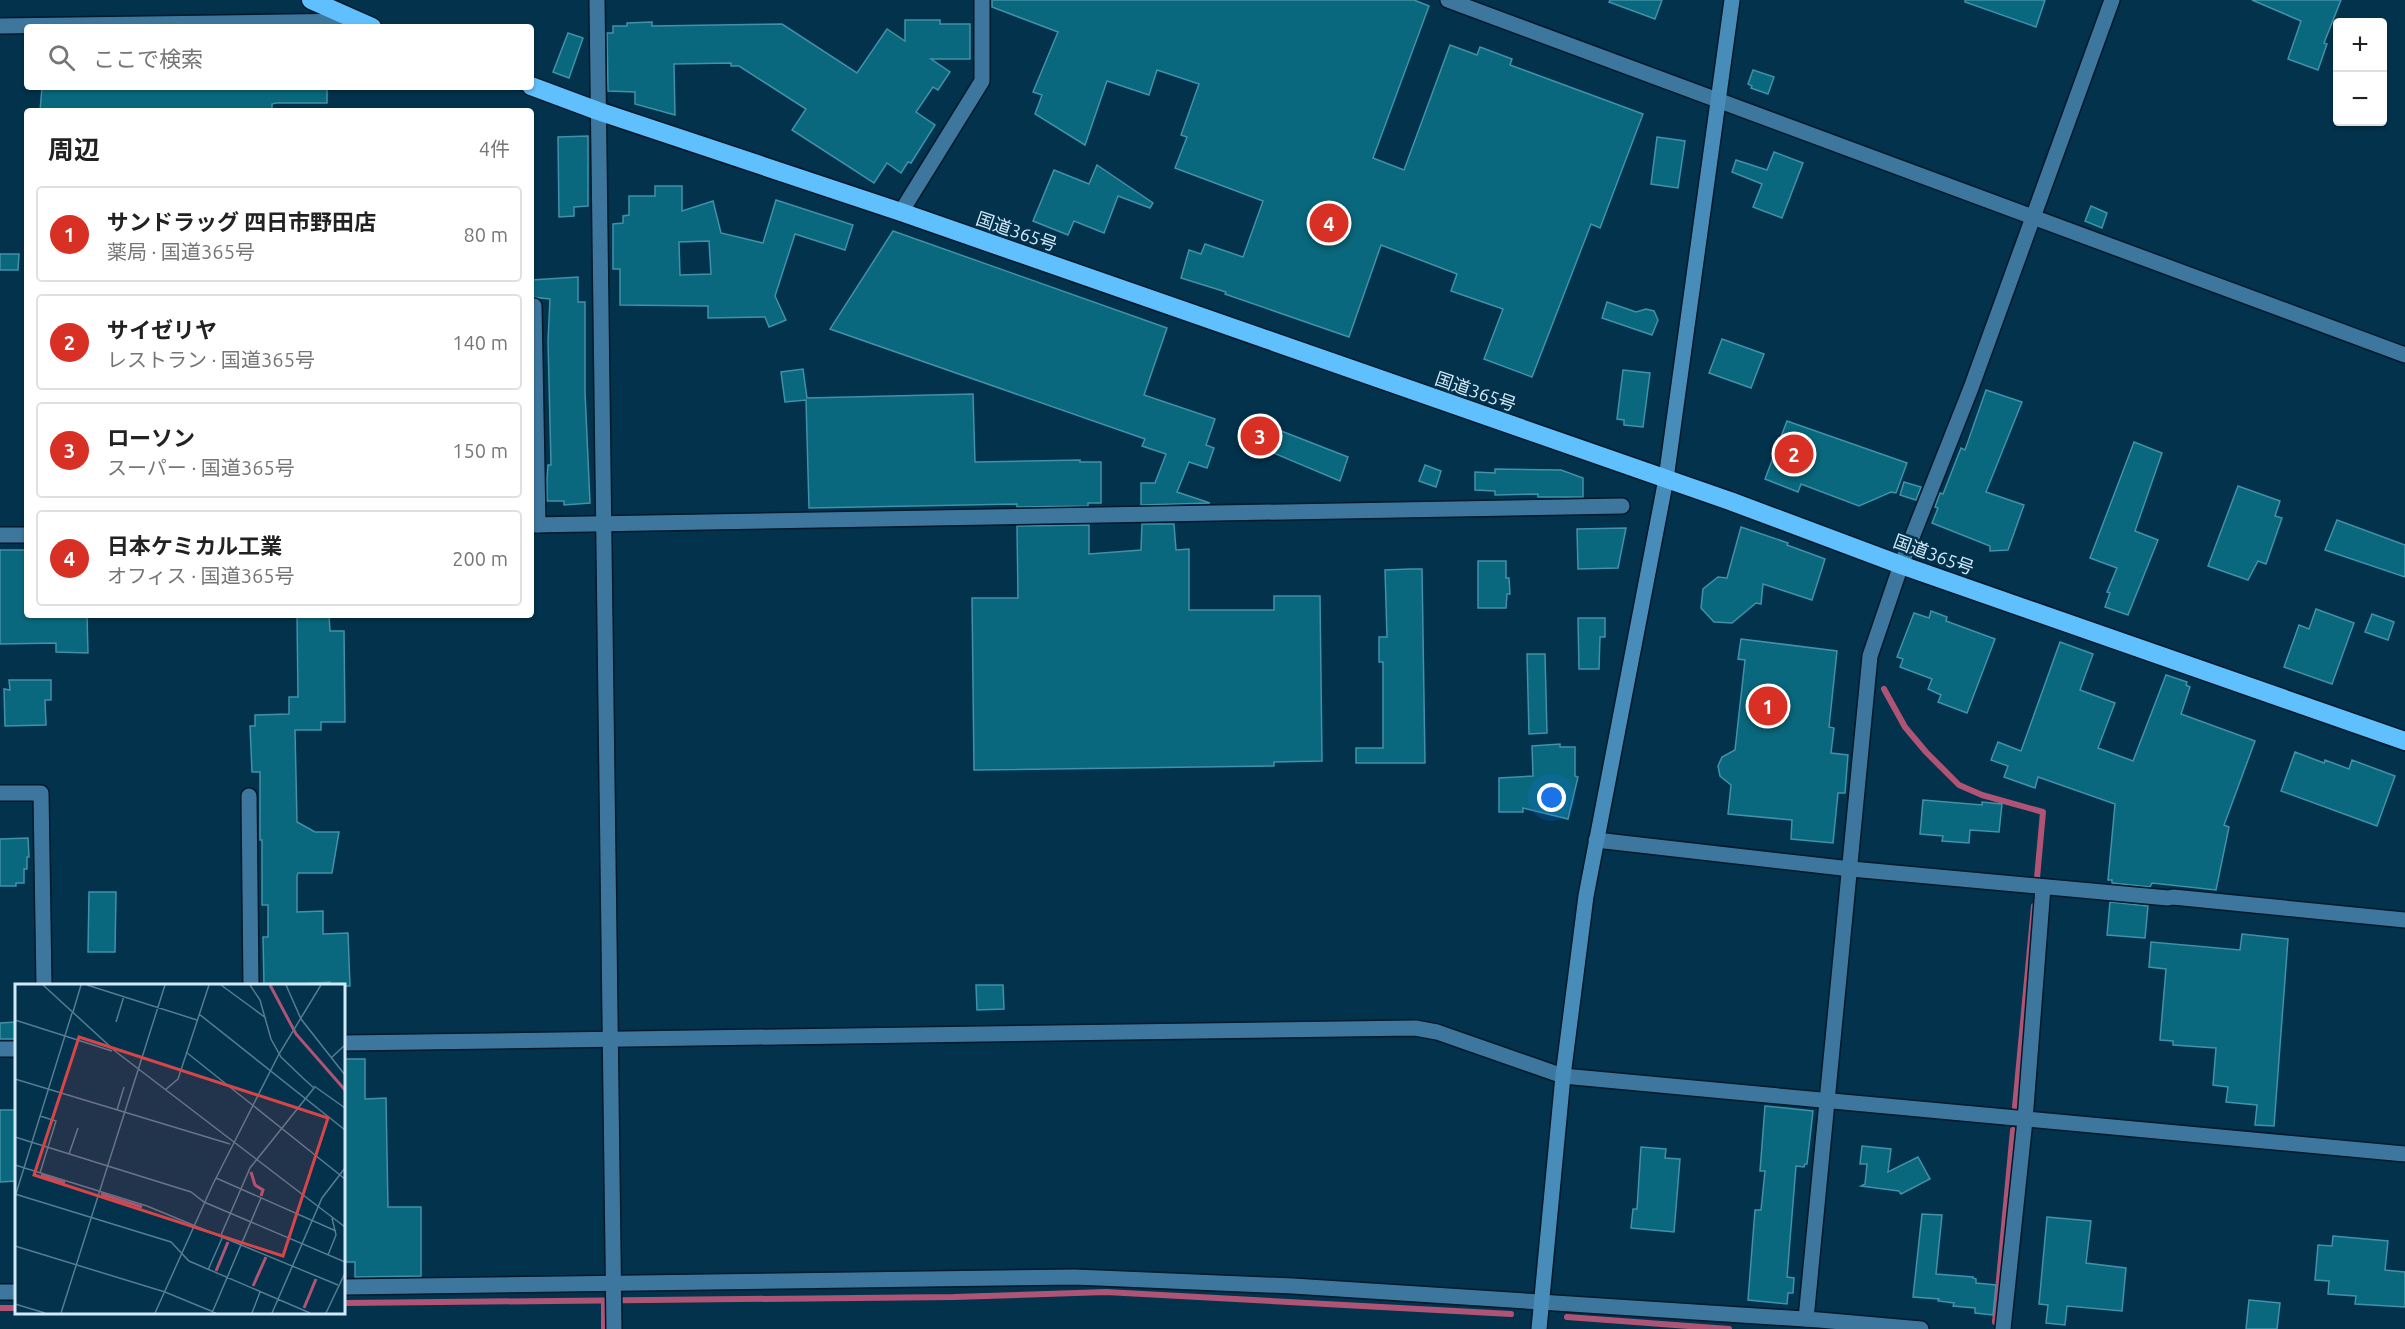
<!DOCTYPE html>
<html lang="ja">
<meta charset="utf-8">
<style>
:root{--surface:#fff;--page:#f6f6f6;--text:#222;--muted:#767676;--line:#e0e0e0;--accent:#d93025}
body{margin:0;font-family:Ubuntu,"Noto Sans JP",sans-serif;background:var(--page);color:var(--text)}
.controls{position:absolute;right:18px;top:18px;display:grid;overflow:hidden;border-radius:6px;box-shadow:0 2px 4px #0004}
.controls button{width:54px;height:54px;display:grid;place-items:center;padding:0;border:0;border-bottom:2px solid var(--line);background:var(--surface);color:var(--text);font:30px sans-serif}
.you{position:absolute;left:1552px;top:798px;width:21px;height:21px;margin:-15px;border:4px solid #fff;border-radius:50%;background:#1a73e8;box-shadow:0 0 0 9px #1a73e833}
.badge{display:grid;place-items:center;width:39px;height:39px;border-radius:50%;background:var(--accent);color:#fff;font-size:20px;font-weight:700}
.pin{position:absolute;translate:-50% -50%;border:3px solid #fff;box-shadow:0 2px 6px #0006}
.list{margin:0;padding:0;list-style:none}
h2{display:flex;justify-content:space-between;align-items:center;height:78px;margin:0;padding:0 24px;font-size:26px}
h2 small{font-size:20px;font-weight:400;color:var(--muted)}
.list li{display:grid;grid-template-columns:39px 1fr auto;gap:18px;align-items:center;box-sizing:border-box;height:96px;margin:0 12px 12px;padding:0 12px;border:2px solid var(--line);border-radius:6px}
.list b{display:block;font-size:22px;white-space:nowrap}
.list p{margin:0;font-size:20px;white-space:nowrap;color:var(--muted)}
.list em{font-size:20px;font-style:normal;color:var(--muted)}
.icon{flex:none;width:33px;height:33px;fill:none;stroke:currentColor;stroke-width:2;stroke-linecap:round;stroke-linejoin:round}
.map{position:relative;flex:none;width:2405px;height:1329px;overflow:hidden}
.search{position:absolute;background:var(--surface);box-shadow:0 2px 4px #0004;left:24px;top:24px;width:510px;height:66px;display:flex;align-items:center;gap:15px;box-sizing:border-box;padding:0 21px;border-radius:6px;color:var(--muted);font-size:22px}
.panel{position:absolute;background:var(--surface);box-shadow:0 2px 4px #0004;left:24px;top:108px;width:510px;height:510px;border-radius:6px}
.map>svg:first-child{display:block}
</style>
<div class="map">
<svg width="2405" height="1329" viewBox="0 0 2405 1329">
<rect width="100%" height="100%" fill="#02324c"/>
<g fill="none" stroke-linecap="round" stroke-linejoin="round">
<g stroke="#af5474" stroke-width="6">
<path d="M1884,689L1905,727L1926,752L1959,785L1982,795L2043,812L2037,878"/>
<path d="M2015,1107L2034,906"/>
<path d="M604,1301V1329"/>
<path d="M344,1303L954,1297L1106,1292L1511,1314"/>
<path d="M0,1308H16"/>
<path d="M1567,1317L1729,1329"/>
<path d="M1995,1322L2013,1130"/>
</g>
</g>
<g fill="#09687d" stroke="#4291a8" stroke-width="1.5" fill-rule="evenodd">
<path d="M992,0H1414L1429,6L1373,158L1404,170L1450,45L1477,55L1480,47L1512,59L1510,65L1643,114L1600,228L1591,224L1532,377L1484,359L1503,309L1451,291L1457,274L1381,245L1349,337L1225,294L1226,292L1181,278L1189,250L1201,254L1205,244L1243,257L1263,201L1175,168L1187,137L1181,135L1199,84L1157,70L1149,95L1107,81L1085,145L1035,114L1042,95L1033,92L1058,32L992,7Z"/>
<path d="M1610,0H1662L1655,19L1609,2Z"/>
<path d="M1965,0H2045L2036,27L1965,2Z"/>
<path d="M2252,0H2341L2324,43L2327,44L2318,70L2288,59L2301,21Z"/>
<path d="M905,20H940V24H970V59H931L950,72L938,90L933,87L916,112L935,125L911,163L908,162L901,173L887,163L874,183L792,130L806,109L739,66H731V63L674,64L675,115L635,104V92L608,91L607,33H613V26H627V23L652,22V26L782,24L857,73L887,29L905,41Z"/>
<path d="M568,33L583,38L569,78L553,72Z"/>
<path d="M1753,70L1774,77L1768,94L1751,88L1752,86L1748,84Z"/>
<path d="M42,87H327V103H276L272,104V111H40Z"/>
<path d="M588,136V206L574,207V216L559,217L558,137Z"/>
<path d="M1657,137L1685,141L1678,188L1651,184Z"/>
<path d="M1774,152L1803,163L1782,218L1753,207L1762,184L1732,172L1736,160L1767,170Z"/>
<path d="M1097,165L1153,203L1150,208L1118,196L1104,233L1074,221L1068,235L1033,221L1054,170L1089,184Z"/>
<path d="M655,186H682V211L713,201L721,233L763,243L776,200L853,225L845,250L795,234L775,296L786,320L769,327L765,317L708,318V306L620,305V269H613V224L623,223V216L629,215V196H655ZM709,241L711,274L680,275L679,242Z"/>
<path d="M2091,206L2107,213L2102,228L2085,221Z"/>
<path d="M893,231L1167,328L1144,395L1215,419L1206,445L1214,448L1207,468L1189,462L1177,492L1210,503L1141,505V483H1155L1166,454L1142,446L1145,439L830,329Z"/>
<path d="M0,254H19L18,270H0Z"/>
<path d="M578,277V302H585V392L590,503L564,505V501H547V479L548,465H551L548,341L550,299L531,297V280Z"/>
<path d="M1607,302L1636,312L1646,309L1654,311L1658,320L1652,335L1602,318Z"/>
<path d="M1722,339L1764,354L1751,388L1709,373Z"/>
<path d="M803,369L807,398L973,394L975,462L1080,460V462H1101V503H1088V506L1017,507V504L809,508L806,400L785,402L781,372Z"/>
<path d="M1623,370L1650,373L1643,427L1624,425V420L1617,419Z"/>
<path d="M1986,390L2022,402L1986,492L2024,505L2008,550L1990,551V546L1932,523L1938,508L1935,507L1940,493L1943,494L1961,448L1965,450Z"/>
<path d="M1787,421L1907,463L1896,493L1891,492L1859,506L1801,484L1798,492L1765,479Z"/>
<path d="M1258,422L1348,457L1340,481L1250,443Z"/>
<path d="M2134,442L2162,453L2135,531L2158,540L2128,615L2105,607L2110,593L2107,592L2117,568L2090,558Z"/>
<path d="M1425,465L1441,471L1436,487L1419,481Z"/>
<path d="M1495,469L1561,470L1583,478V497H1538V494L1495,495V491L1475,490V472L1495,473Z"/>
<path d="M1904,482L1921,487L1916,500L1900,495Z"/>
<path d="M2238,486L2280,501L2275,516L2282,518L2266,564L2258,561L2248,580L2208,566Z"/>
<path d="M2337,520L2405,545V577L2325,550Z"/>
<path d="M1142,524H1174L1176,550L1189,549V610H1274V596H1320L1322,761L1274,762V766L974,770L972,598H1018L1017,526L1089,525V554L1141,550Z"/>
<path d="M1741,527L1788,543L1787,545L1825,559L1812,600L1763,584L1761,604L1756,603L1732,623L1714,622L1701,608L1703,589L1718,577L1727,578Z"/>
<path d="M1626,528L1618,568L1578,569L1577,529Z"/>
<path d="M0,550H27V615H87L88,653L56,652V643L0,644Z"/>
<path d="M1478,561H1506V578H1509L1510,594H1507L1506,608H1478Z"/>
<path d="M1410,569H1422L1425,763H1356V748H1383V662H1379V637H1387L1385,570Z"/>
<path d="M2316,609L2354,623L2332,684L2284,667L2299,625L2309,629Z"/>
<path d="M1931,611L1947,617L1946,621L1995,639L1967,713L1938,702L1941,695L1928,689L1932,679L1900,667L1903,659L1897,657L1914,613L1929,618Z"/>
<path d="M2372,614L2394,622L2388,640L2365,632Z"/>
<path d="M297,615H329L330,631H344L345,722H321V730H295L297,822L315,832H339L332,873H298L297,876V912L323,911V934L348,933L350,986H330V982L264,986L263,937H268V905H262V840H260V772H252L250,726H255V715L289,714V697H298Z"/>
<path d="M1578,618H1605V637H1600L1599,669H1579Z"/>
<path d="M1741,639L1837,651L1829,727L1834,728L1831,753L1848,755L1845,793H1838L1833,843L1791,839L1792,820L1728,814L1731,785L1720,776L1718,766L1722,757L1735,750L1745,660L1738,659Z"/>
<path d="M2060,642L2093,654L2080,690L2115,703L2098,748L2133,761L2166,675L2187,682L2186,685L2190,687L2181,714L2255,741L2224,825L2229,827L2216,890L2152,883L2150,887L2112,883V880H2108L2115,804L2038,777L2035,788L2004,777L2008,766L1991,760L1998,742L2021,751Z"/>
<path d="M1527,654H1545L1547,733L1529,734Z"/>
<path d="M9,680H51V700H45L46,725L5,726L4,689L10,690Z"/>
<path d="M1560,744V747H1575V776L1578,777L1568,819L1523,808V812H1499V778L1533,776L1532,746Z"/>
<path d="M2295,752L2324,763L2325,760L2349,769L2352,760L2395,776L2377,826L2281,791Z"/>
<path d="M1923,800L1982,805V802L2002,804L1999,832L1970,830L1969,843L1942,841L1943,836L1920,834Z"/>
<path d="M28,838L29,857H27V869H24V883H16V886H0V839Z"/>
<path d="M89,892H116L115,952H88Z"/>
<path d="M2110,902L2148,906L2145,938L2107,935Z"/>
<path d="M2242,934L2288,939L2274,1126L2255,1125L2257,1105L2226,1102L2228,1087L2213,1085L2216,1048L2173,1045V1041L2160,1040L2166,969L2149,967L2151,942L2240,950Z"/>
<path d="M976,985H1003L1004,1009L977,1010Z"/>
<path d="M16,1022V1039H0V1023Z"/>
<path d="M344,1059H365V1099L386,1098L388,1207H421V1276L355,1277V1262H344Z"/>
<path d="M1765,1106L1813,1111L1807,1164H1805L1804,1167L1796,1166L1787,1277L1794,1278L1793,1293H1788L1787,1304L1748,1300L1755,1210H1761L1765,1171H1760Z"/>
<path d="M0,1110H16V1181L0,1182Z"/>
<path d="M1862,1146L1891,1149L1888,1172L1918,1157L1930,1179L1901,1194L1899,1191L1861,1186L1865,1184L1867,1164H1860Z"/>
<path d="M1641,1147L1666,1149L1665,1158L1680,1159L1674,1232L1631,1228L1633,1209H1637Z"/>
<path d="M1922,1214L1942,1215L1936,1274L1973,1277V1278L1976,1279V1283L1996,1285L1993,1315L1975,1313V1308L1953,1306L1954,1303L1938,1301L1939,1299L1913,1297Z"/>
<path d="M2047,1217L2091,1221L2086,1263L2126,1268L2122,1311L2067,1306L2065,1325L2046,1323L2048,1305L2039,1304Z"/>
<path d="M2333,1236L2388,1241L2385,1270L2405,1272V1307L2355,1304L2356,1296L2328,1294L2329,1281L2315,1280L2318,1245L2332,1246Z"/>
<path d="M2249,1300L2280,1303L2277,1329H2246Z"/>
</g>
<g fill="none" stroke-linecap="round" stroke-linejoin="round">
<g stroke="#00192b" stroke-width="18">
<g id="street">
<path d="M597,0L614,1329"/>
<path d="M1448,0L2405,355"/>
<path d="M0,26L356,21"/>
<path d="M901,212L982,81V0"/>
<path d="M534,306L538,525"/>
<path d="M531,525L1622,506"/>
<path d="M0,535H27"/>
<path d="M0,793H41L44,986"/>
<path d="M249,796L251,986"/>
<path d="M1596,840L1851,869L2168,898L2173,897L2405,920"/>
<path d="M344,1043L1415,1028L1437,1032L1563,1076L2405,1154"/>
<path d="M0,1049H16"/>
<path d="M344,1287L1075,1277L1293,1286L1819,1320L1921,1329"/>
<path d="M0,1292H16"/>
<path d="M1806,1319L1870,656L1901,565L1971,388L2112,0"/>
<path d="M2003,1329L2025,1120L2043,887"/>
</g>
</g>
<g stroke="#00192b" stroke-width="18">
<path id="secondary" d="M1539,1329L1563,1076L1586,896L1666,479L1732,0"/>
</g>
<g stroke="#00192b" stroke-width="21">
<g id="highway">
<path d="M311,0L372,27"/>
<path d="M531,86L598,111L901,212L1730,501L1901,565L2405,741"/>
</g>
</g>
<use href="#street" stroke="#3e779d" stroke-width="15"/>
<use href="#secondary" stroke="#488dba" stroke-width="15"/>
<use href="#highway" stroke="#60c0fe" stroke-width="18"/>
</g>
<g text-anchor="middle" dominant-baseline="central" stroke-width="5" stroke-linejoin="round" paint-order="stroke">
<g font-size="18" fill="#d3eafb" stroke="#02324c">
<text transform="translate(1017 231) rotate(19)">国道365号</text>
<text transform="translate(1476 391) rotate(19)">国道365号</text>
<text transform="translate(1934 554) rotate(20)">国道365号</text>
</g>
</g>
<g transform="translate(15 984)">
<rect width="330" height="330" fill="#02324c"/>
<path fill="none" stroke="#af5474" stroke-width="3" d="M255,1L281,50L330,106M236,188L240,201L248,206L246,212M26,191L50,199M86,210L127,223M201,287L213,258M238,302L251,273M289,324L301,295"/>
<path fill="none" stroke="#567c92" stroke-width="1.5" d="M28,1L100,67L330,243M72,1L182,36M206,1L251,34M235,1L245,16L256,55L266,73L290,96M271,1L286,35L330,91M58,28L66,1M184,30L330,146M0,36L97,67M101,38L109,12M171,68L330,195M316,74L330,61M0,95L215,160M299,102L330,124M150,106L163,95L194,1M102,126L109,103M0,153L176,208L189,218L330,278M54,170L63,144M0,181L132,222L323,301M25,189L41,137L25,132M201,194L321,247M0,210L156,258L174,277L295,329M0,213L57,29M206,251L235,184L299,104L289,95M0,262L150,308L201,329M313,271L321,251L317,234M193,286L208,252M0,320L30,329M46,329L150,1M140,329L198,200L264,70L306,1M197,329L246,214M237,329L245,308M257,329L307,214L330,184M311,329L330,289"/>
<path fill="#d64548" fill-opacity="0.15" stroke="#d64548" stroke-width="3" d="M64,53L313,134L268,272L19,191Z"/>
<rect width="330" height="330" fill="none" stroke="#d3eafb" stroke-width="3"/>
</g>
</svg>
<div class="controls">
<button>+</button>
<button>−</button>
</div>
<div class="you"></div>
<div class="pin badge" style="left:1768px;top:706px">1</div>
<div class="pin badge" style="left:1794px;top:454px">2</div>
<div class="pin badge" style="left:1260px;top:436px">3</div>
<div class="pin badge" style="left:1329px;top:223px">4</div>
<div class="search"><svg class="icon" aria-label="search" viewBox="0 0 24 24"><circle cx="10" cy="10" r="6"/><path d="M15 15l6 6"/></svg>ここで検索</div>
<section class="panel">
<h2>周辺<small>4件</small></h2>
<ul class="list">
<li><span class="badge">1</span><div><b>サンドラッグ 四日市野田店</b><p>薬局 · 国道365号</p></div><em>80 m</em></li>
<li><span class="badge">2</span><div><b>サイゼリヤ</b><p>レストラン · 国道365号</p></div><em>140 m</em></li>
<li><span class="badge">3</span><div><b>ローソン</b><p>スーパー · 国道365号</p></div><em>150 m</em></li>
<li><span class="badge">4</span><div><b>日本ケミカル工業</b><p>オフィス · 国道365号</p></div><em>200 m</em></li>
</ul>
</section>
</div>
